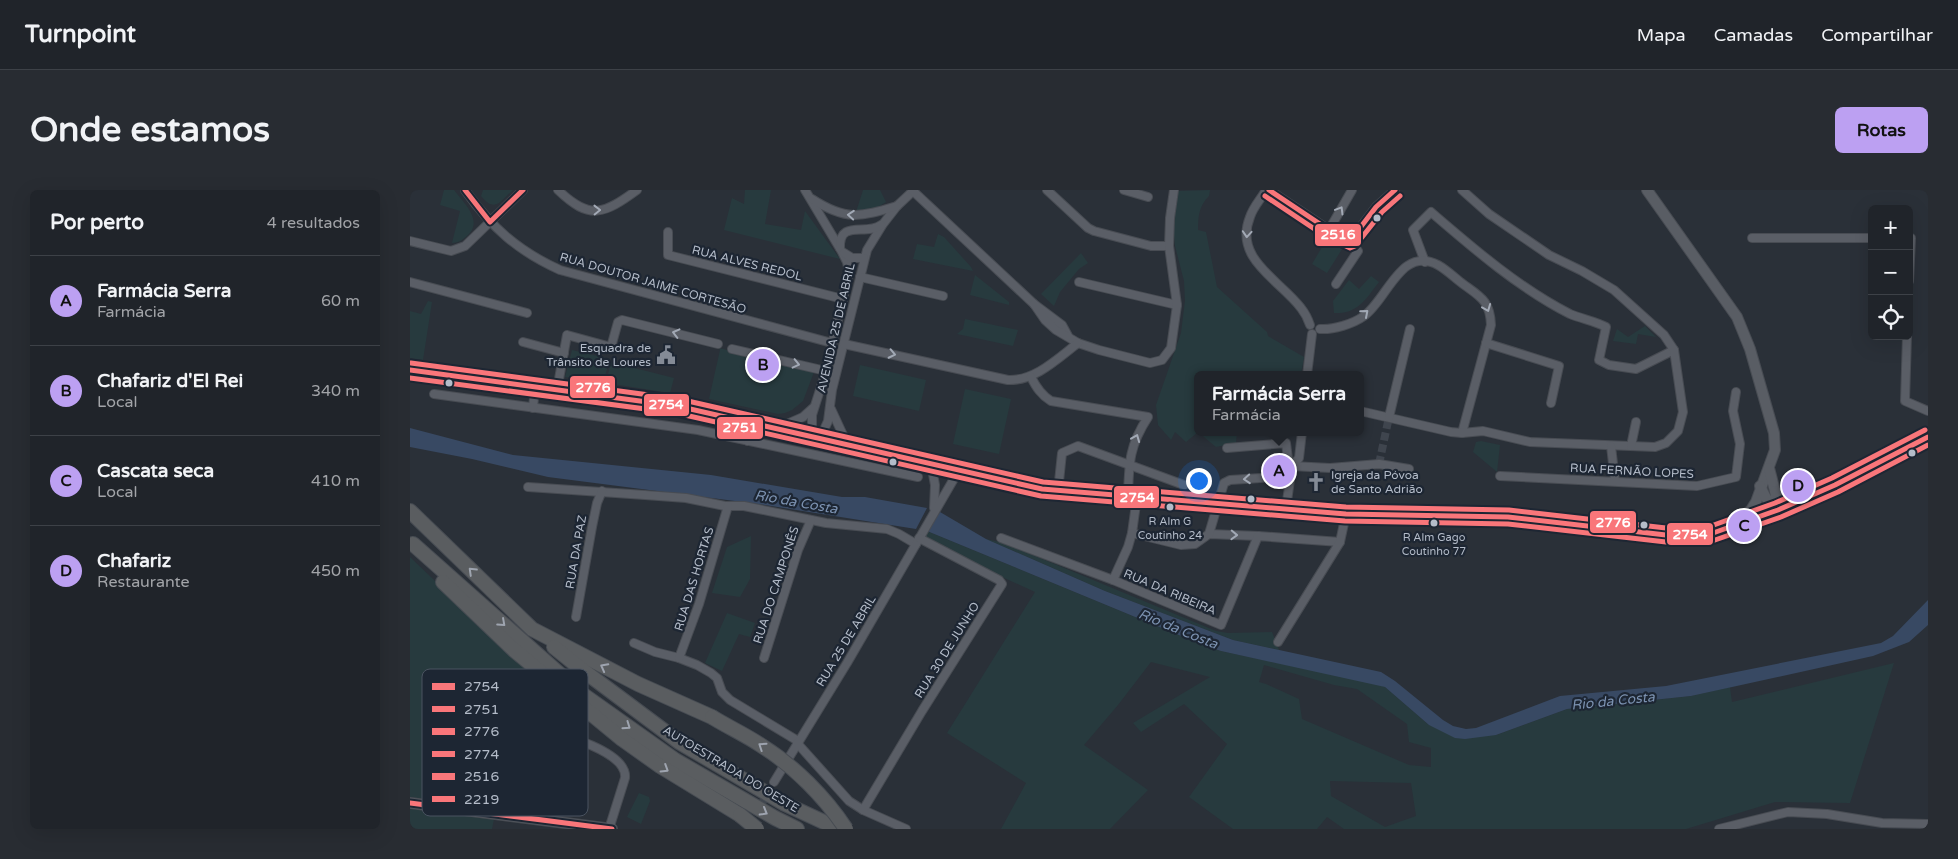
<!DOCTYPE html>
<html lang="pt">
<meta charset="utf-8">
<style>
:root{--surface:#20242a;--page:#282c32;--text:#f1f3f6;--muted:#a2a4a8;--line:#3d4147;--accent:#bca0f2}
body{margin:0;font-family:"Varela Round",sans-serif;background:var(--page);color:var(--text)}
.controls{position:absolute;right:15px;top:15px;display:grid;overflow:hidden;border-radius:8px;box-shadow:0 5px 20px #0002}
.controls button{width:45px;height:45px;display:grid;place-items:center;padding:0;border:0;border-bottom:1px solid var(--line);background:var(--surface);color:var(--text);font:25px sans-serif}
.you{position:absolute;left:788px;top:290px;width:18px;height:18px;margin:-12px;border:4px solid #fff;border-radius:50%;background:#1a73e8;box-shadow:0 0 0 8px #1a73e833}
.badge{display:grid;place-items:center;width:32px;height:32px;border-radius:50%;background:var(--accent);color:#111;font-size:16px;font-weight:700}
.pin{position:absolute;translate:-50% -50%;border:2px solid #fff;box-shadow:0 1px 5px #0006}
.popup{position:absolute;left:784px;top:181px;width:170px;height:65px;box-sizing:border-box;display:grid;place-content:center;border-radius:8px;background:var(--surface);filter:drop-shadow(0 1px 4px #0005);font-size:16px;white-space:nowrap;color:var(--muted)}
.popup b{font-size:19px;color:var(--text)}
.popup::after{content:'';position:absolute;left:50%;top:100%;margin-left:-10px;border:10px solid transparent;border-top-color:var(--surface)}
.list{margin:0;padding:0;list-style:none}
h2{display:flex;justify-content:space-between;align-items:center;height:65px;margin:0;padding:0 20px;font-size:21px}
h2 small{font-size:16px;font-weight:400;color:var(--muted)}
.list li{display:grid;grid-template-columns:32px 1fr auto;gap:15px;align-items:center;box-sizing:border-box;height:90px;padding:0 20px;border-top:1px solid var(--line)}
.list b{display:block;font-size:19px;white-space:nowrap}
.list p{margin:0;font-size:16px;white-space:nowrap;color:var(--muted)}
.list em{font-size:16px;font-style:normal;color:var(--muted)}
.icon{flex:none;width:28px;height:28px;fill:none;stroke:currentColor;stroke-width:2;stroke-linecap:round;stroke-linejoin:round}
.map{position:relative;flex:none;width:1518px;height:639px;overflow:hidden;border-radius:8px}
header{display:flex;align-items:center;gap:30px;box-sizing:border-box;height:70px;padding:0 25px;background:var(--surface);border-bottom:1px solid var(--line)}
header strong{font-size:24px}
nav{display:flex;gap:28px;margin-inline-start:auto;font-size:18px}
.intro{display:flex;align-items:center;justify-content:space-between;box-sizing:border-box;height:120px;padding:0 30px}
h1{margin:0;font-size:35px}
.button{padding:12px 22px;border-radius:8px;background:var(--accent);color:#111;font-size:18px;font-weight:700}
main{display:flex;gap:30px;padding:0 30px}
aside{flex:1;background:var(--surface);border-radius:8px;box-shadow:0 5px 20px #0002}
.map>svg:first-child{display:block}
</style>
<header>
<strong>Turnpoint</strong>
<nav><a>Mapa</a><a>Camadas</a><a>Compartilhar</a></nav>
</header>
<div class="intro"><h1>Onde estamos</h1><a class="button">Rotas</a></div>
<main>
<aside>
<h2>Por perto<small>4 resultados</small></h2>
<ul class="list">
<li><span class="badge">A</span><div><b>Farmácia Serra</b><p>Farmácia</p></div><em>60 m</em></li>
<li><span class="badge">B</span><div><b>Chafariz d'El Rei</b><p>Local</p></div><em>340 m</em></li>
<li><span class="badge">C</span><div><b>Cascata seca</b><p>Local</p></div><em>410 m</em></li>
<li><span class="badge">D</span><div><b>Chafariz</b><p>Restaurante</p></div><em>450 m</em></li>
</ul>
</aside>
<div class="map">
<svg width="1518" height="639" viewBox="0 0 1518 639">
<rect width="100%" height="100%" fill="#2a3038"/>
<g fill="#273a3e" fill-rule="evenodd">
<path d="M34,0H44C53,12 73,30 59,44C54,49 49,53 42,53L50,21L30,15Z"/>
<path d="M73,0H103C90,12 85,23 71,6Z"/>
<path d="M335,0H361L355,34L391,40L395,21L430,69L314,40L322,8L334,14Z"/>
<path d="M453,0H470L476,12L462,21L446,22Z"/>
<path d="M800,0L799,6C789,16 788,26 788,40L796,42L807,97L857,142L858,146L894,167L891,185H788V242L776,252L765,242L761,250L748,235L746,215L771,143L775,111L774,91L765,56L763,36L768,1Z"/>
<path d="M528,44L534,47L561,77L563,81L503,69L507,54L524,57Z"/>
<path d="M918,47L934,56L917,83L902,74Z"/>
<path d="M671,63L678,73L669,79L650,102L644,116L631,104Z"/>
<path d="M565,85L599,112V115L560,105Z"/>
<path d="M961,86L969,92C955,110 948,124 924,123L923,111L939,90L949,99Z"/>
<path d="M18,111L22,112L13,170L0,168V121L11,124Z"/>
<path d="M555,129L608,140L603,156L547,144L553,139Z"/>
<path d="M1235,136L1246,147L1228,144L1226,154L1203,151L1207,139L1218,147Z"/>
<path d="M309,158L404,182L393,211L382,220L375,223L368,224L299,209L310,160Z"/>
<path d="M162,160L200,169L193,193L155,187Z"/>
<path d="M201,172L264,188L260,203L196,193Z"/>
<path d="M450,175L516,190L509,221L443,206Z"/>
<path d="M555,199L601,209L589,264L543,254Z"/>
<path d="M788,242H827L826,253L806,257Z"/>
<path d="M1071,251L1090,255L1087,282L1063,262L1066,252Z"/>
<path d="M517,341L793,455L811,461L967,494L975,497L1019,535L1086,545L1157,519L1281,506L1320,497L1322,512L1484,473L1440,613L1365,612L1276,639H934L917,627L907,639H823L779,607L817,554L774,514L731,542L723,533L800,487L741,472L708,515L674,555L738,600L700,639H591L616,593L537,543L625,402L559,372L514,347ZM854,475L924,495L947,499L997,534L999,552L1021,558V577L999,575L892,529L889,509L856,494L849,492ZM920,591L1001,593L1006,626L975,637L921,606Z"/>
<path d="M341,346L340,389L330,407L302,403L317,357Z"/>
<path d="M576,349L594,353L806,441L818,443L862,442L869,460L823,450L695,401Z"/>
<path d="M0,367L121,483L117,501L81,618L0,607Z"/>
<path d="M317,423L345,433L340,447L329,444L312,481L295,473Z"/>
<path d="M229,603L239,607L240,611L231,634L217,627Z"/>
<path d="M0,619L84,629L82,639H0Z"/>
</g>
<g fill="#384963">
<path d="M0,238L103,265L301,285L432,307H455L517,318L506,339L355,315L138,287L62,269L0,257Z"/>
<path d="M530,322L576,349L695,401L823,450L971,482L985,491L1033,530L1043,536L1056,539L1066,538L1150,506L1256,496L1471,453L1483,446L1518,410V435L1499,452L1463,466L1281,506L1157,519L1086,545L1055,549L1045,548L1019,535L975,497L811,461L793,455L517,341Z"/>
</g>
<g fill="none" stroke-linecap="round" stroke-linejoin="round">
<g stroke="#3f454e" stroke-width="8" stroke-dasharray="8 4" stroke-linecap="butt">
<path d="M969,274L979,227"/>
<path d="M339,636L364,592"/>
</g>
<g stroke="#484c53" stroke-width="10">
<g id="street">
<path d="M55,0C82,38 108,61 150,80L422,153"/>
<path d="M148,0C180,31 194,24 227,0"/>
<path d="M395,0L432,62L437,72L439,82L416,181L402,225V238L405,247L413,242L418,231L422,200L457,60L473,34L487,16L504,0"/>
<path d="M637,0L678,38L684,41L741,56H759"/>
<path d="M714,0L738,7"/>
<path d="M856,0C851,9 843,17 840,27C823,69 870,90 891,118C895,123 898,129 900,135"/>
<path d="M859,0L919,40L940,51L948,61L926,94"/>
<path d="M503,1L624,114L652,135L658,146"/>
<path d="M402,9C436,31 450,27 487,16"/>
<path d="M919,40L942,0"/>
<path d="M258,42V65L433,109"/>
<path d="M1342,48H1462"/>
<path d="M1499,48H1501L1499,91"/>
<path d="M0,51L41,61L55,56L113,0"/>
<path d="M940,51L966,17L985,0"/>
<path d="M430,58C429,29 456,46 471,35"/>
<path d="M434,63L442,68H454"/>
<path d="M1015,72L1003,40L1021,22C1064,59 1109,98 1160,124C1172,129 1185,131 1196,137L1189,170L1199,175L1226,179L1264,160"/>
<path d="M450,87L533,106"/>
<path d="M0,92L117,123"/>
<path d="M669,92L767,115"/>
<path d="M624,114L635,130L646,140L668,153L689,160L740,173L752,170L761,158L767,115L759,56L760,28L764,0"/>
<path d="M910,139C923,140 943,134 954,126C977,110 991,55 1028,75C1037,80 1045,88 1053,94C1071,107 1080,111 1081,135L1052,243"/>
<path d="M1497,146L1495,211L1518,221"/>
<path d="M113,152L154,163"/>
<path d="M1076,153L1149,176L1141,213"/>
<path d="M434,154L598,190C625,191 647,169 668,153"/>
<path d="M322,159L416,181"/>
<path d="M897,185L902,144"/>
<path d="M621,187C626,197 631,205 641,211L738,227C719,256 719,273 718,306"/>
<path d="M147,200L157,145L201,157L208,132L212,130L308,154"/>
<path d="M24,204L288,240L508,287"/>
<path d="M123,218L125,197"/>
<path d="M421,219L433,245L442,255"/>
<path d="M950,221L1041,242L1052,243L1073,241L1120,252L1245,257L1256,253L1268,241L1273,222L1264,160L1254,145L1204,100L1172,81L1139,65L1079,24L1052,0"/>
<path d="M979,227L1000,139"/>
<path d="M368,238L393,227L403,218"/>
<path d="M338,251L342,232"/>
<path d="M1201,256L1205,291"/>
<path d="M1221,256L1226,232"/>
<path d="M817,258L876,253L878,269L882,276L920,278L969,274L999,279"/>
<path d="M521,273L525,295L524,318"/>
<path d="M1090,286L1287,296L1326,287L1330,254L1323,221L1326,202"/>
<path d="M118,297L235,305L276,308L315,316H334L416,333L477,339L489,344L506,354"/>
<path d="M648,301L652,263L668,256L774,295"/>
<path d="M727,307L722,343L771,355L785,354L799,344L848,346"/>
<path d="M876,318L882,276L889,268L892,242"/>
<path d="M799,344L814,293L820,290L880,286"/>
<path d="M591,348L703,390L811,435L848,346L930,352"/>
<path d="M703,390L718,357L722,343"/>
<path d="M166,427L182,337L187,313L192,301"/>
<path d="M868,452L930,352L936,324"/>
<path d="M224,453L245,462L269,468L287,475L301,483L307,488L312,502L320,510L388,551"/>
<path d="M269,468L289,414L318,316"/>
<path d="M354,468L388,360L401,330"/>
<path d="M131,539C152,544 218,562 215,588L199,639"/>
<path d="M387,553L439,611L453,620L496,639"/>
<path d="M364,592L437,473L549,280"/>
<path d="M453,620L512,521L592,394L589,390L509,348"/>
<path d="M1309,639L1378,622L1417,624L1472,633L1518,634"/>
</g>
</g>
<g stroke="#484c53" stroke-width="12">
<g id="secondary">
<path d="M1237,0L1327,127L1340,159L1364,243L1365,260L1346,312L1341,320L1326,332"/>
<path d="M1359,278L1365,301L1368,320"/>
<path d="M1350,296L1356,308L1368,320"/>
<path d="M1365,301L1384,313"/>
<path d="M0,613L202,639"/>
</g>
</g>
<g stroke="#484c55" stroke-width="14">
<path id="primary" d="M0,180L267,216L632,299L936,324L1098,327L1256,345H1287L1303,343L1368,320L1425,295L1518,247"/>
</g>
<g stroke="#474c53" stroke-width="16">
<g id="highway">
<path d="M0,321L122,439L228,494L302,527"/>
<path d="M3,354L172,504L265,570L365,628L387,639"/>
<path d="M33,392L104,460L212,549L250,576L330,625"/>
<path d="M144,457L170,478L269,552L375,614L429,639"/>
</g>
</g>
<use href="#street" stroke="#5a5e66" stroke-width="8"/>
<use href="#secondary" stroke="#595d64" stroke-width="10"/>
<use href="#primary" stroke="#5c6168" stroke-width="11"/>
<use href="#highway" stroke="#5a5d60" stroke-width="14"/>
<g stroke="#474c53" stroke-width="16" stroke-linecap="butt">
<g id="highway-bridge">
<path d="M302,527C318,537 336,545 352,556C384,576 415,607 436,639"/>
<path d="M330,625L347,639"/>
</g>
</g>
<use href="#highway-bridge" stroke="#5a5d60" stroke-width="14"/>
<g stroke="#1d2633" stroke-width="9">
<path id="bus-1" d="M0,180L267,216L632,299L936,324L1098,327L1256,345L1303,343L1368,320L1425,295L1518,247"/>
</g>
<g stroke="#1d2633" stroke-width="9">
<path id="bus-2" d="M0,188L266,223L631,306L935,331L1098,334L1256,352H1287L1305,350L1371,327L1428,302L1518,255"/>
</g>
<g stroke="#1d2633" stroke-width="9">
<path id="bus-3" d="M1,173L269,209L633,292L936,317L1099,320L1256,338L1301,336L1365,313L1422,288L1515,240"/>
</g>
<g stroke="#1d2633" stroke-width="9">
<path id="bus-4" d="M0,613L202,639"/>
</g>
<g stroke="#1d2633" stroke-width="9">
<g id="bus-5">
<path d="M55,0L80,32L113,0"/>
<path d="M859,0L919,40L940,51L966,17L985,0"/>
</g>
</g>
<g stroke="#1d2633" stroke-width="9">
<path id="bus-6" d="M855,6L915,46L940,58L945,56L972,22L990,6"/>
</g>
<use href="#bus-1" stroke="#f9767a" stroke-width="5"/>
<use href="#bus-2" stroke="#f9767a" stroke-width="5"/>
<use href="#bus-3" stroke="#f9767a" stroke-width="5"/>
<use href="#bus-4" stroke="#f9767a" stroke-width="5"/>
<use href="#bus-5" stroke="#f9767a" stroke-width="5"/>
<use href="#bus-6" stroke="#f9767a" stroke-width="5"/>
</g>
<defs><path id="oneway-chevron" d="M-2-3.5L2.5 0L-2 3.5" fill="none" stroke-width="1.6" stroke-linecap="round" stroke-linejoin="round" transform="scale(1.25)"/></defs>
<g stroke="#a2a9b5">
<use href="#oneway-chevron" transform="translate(187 20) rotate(-1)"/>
<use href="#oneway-chevron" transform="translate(930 20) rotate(-59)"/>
<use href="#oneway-chevron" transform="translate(441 25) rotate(-176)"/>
<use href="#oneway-chevron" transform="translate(837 44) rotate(94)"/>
<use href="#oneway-chevron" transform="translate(1077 118) rotate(68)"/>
<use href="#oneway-chevron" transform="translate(955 123) rotate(-41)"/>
<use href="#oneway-chevron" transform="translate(266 143) rotate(-166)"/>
<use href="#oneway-chevron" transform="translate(482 164) rotate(12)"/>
<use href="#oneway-chevron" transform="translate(386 174) rotate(13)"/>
<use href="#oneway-chevron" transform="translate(726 248) rotate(-68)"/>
<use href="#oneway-chevron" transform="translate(837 289) rotate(176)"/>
<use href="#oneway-chevron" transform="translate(824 345) rotate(2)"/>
</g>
<g stroke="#9ea4af">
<use href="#oneway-chevron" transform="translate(62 381) rotate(-136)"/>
<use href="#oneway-chevron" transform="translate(92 433) rotate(42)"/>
<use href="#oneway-chevron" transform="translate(194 477) rotate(-152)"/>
<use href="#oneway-chevron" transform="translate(217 536) rotate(35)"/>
<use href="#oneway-chevron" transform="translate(352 556) rotate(-146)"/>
<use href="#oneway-chevron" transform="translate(255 579) rotate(32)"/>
<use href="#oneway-chevron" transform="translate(354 622) rotate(30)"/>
</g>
<defs>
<g id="civic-bare" transform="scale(1.5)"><path d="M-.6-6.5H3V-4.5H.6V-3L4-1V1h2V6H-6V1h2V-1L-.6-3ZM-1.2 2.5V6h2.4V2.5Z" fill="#848b96" stroke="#1d2633" stroke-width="2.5" paint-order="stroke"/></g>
<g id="church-bare" transform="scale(1.5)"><path d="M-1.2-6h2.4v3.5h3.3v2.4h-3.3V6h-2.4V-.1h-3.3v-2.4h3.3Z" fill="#848b96" stroke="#1d2633" stroke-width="2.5" paint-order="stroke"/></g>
</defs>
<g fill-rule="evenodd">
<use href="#civic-bare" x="256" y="165"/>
<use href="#church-bare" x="906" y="292"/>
</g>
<g fill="#b4bcc9" stroke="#1d2633" stroke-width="2">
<circle cx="967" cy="28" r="4.5"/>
<circle cx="39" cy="193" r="4.5"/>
<circle cx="1502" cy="263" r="4.5"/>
<circle cx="483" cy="272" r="4.5"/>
<circle cx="841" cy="309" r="4.5"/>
<circle cx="760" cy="317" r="4.5"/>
<circle cx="1024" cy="333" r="4.5"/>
<circle cx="1234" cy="335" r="4.5"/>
</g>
<g text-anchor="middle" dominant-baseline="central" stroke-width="4.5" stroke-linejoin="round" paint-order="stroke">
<g font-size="11" fill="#b4bcc9" stroke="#1d2633">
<text x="760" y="331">R Alm G<tspan x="760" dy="14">Coutinho 24</tspan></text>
<text x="1024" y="347">R Alm Gago<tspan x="1024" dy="14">Coutinho 77</tspan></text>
</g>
<g font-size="12" fill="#b4bcc9" stroke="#1d2633">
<text transform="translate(337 73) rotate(14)">RUA ALVES REDOL</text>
<text transform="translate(243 93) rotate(16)">RUA DOUTOR JAIME CORTESÃO</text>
<text transform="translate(426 138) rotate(-77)">AVENIDA 25 DE ABRIL</text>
<text transform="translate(1222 281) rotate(3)">RUA FERNÃO LOPES</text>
<text transform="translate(166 362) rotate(-80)">RUA DA PAZ</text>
<text transform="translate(284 389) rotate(-73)">RUA DAS HORTAS</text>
<text transform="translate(366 395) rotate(-72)">RUA DO CAMPONÊS</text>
<text transform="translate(760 402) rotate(23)">RUA DA RIBEIRA</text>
<text transform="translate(436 451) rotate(-59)">RUA 25 DE ABRIL</text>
<text transform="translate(537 460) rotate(-58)">RUA 30 DE JUNHO</text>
<text transform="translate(321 579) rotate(31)">AUTOESTRADA DO OESTE</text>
</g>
<g font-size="12" fill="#b4bcc9" stroke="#1d2633" text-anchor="end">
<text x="241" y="158">Esquadra de<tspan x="241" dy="14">Trânsito de Loures</tspan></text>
<text x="921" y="285" text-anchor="start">Igreja da Póvoa<tspan x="921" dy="14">de Santo Adrião</tspan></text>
</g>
<g font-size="14" font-style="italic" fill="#7c92b1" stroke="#1d2633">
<text transform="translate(386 312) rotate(10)">Rio da Costa</text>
<text transform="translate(768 439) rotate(22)">Rio da Costa</text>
<text transform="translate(1203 511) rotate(-6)">Rio da Costa</text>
</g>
</g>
<rect x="12" y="479" width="166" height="147" rx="8" fill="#1d2633" stroke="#4a5360" stroke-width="1"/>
<rect x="22" y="493" width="23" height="7" fill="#f9767a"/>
<rect x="22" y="516" width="23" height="6" fill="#f9767a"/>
<rect x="22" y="538" width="23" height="7" fill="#f9767a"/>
<rect x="22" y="561" width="23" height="6" fill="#f9767a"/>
<rect x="22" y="583" width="23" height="7" fill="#f9767a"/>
<rect x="22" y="606" width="23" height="6" fill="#f9767a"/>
<g font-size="14" fill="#b4bcc9">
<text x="54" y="501">2754</text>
<text x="54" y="524">2751</text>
<text x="54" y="546">2776</text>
<text x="54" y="569">2774</text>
<text x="54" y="591">2516</text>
<text x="54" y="614">2219</text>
</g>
<g stroke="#1d2633" stroke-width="2">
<rect x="904" y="33" width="48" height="24" rx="5" fill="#f9767a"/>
<rect x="159" y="185" width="47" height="24" rx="5" fill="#f9767a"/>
<rect x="233" y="203" width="47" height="24" rx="5" fill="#f9767a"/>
<rect x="306" y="226" width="48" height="24" rx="5" fill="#f9767a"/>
<rect x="703" y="295" width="47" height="24" rx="5" fill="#f9767a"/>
<rect x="1179" y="320" width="48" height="24" rx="5" fill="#f9767a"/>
<rect x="1256" y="332" width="48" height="24" rx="5" fill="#f9767a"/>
</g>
<g font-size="14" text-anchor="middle" font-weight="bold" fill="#fff">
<text x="928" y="49">2516</text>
<text x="183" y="202">2776</text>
<text x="256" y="219">2754</text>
<text x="330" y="242">2751</text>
<text x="727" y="312">2754</text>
<text x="1203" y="337">2776</text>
<text x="1280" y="349">2754</text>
</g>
</svg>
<div class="controls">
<button>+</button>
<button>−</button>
<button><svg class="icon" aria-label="locate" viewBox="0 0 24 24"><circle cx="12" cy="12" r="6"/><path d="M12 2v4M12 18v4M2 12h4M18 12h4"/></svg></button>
</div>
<div class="you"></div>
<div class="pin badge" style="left:869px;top:281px">A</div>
<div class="popup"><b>Farmácia Serra</b>Farmácia</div>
<div class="pin badge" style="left:353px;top:175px">B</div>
<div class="pin badge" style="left:1334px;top:336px">C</div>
<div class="pin badge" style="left:1388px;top:296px">D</div>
</div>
</main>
